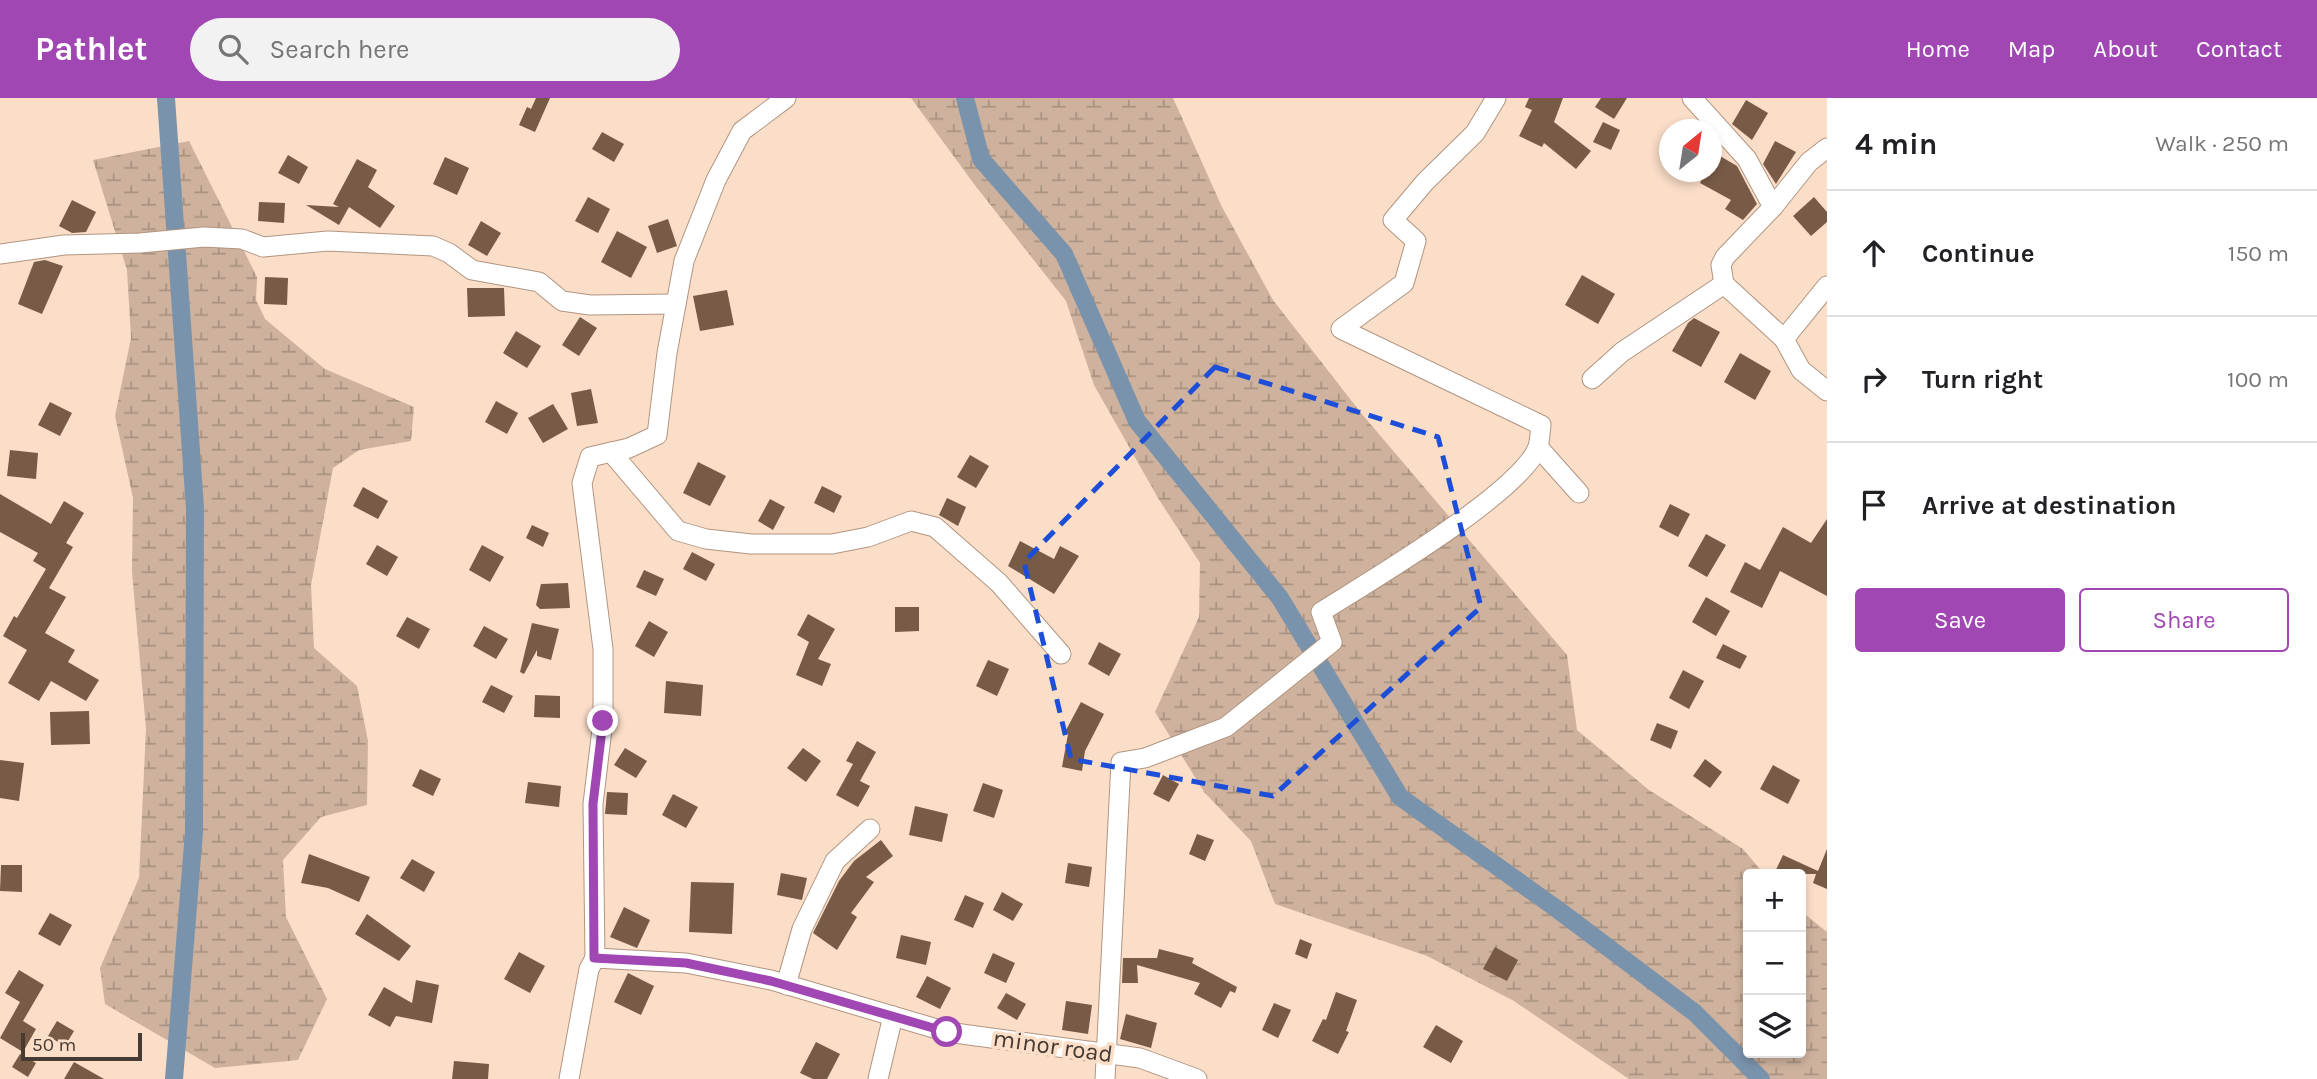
<!DOCTYPE html>
<meta charset="utf-8">
<style>
:root{--surface:#fff;--page:#f2f2f2;--text:#202124;--muted:#757577;--line:#e0e0e0;--accent:#a047b3}
body{margin:0;font-family:Karla,sans-serif;background:var(--page);color:var(--text)}
.controls{position:absolute;right:21px;bottom:21px;display:grid;overflow:hidden;border-radius:7px;box-shadow:0 4px 10px #0003}
.controls button{width:63px;height:63px;display:grid;place-items:center;padding:0;border:0;border-bottom:2px solid var(--line);background:var(--surface);color:var(--text);font:35px sans-serif}
.compass{position:absolute;left:1659px;top:21px;width:63px;height:63px;border-radius:50%;background:var(--surface);box-shadow:0 4px 10px #0003;rotate:30deg}
.scale{position:absolute;left:21px;bottom:18px;width:121px;box-sizing:border-box;padding-left:7px;border:4px solid #463a32;border-top:0;font-size:19px;line-height:24px;white-space:nowrap;color:#463a32;-webkit-text-stroke:5px #fbdec8;paint-order:stroke}
.stop{position:absolute;width:21px;height:21px;margin:-16px;border:5px solid #a047b3;border-radius:50%;background:#fff}
.stop.end{background:#a047b3;border-color:#fff;box-shadow:0 2px 7px #0008}
.list{margin:0;padding:0;list-style:none}
h2{display:flex;justify-content:space-between;align-items:center;height:91px;margin:0;padding:0 28px;font-size:30px}
h2 small{font-size:23px;font-weight:400;color:var(--muted)}
.list li{display:grid;grid-template-columns:46px 1fr auto;gap:21px;align-items:center;box-sizing:border-box;height:126px;padding:0 28px;border-top:2px solid var(--line)}
.list b{display:block;font-size:26px;white-space:nowrap}
.list em{font-size:23px;font-style:normal;color:var(--muted)}
.actions{display:flex;gap:14px;padding:21px 28px}
.actions a{flex:1;padding:16px 0;border:2px solid var(--accent);border-radius:7px;text-align:center;font-size:24px;color:var(--accent)}
.actions .main{background:var(--accent);color:#fff}
.icon{flex:none;width:38px;height:38px;fill:none;stroke:currentColor;stroke-width:2;stroke-linecap:round;stroke-linejoin:round}
.map{position:relative;flex:none;width:1827px;height:981px;overflow:hidden}
header{display:flex;align-items:center;gap:42px;box-sizing:border-box;height:98px;padding:0 35px;background:var(--accent);color:#fff}
header strong{font-size:33px}
nav{display:flex;gap:38px;margin-inline-start:auto;font-size:24px}
.search{width:490px;height:63px;background:var(--page);display:flex;align-items:center;gap:18px;box-sizing:border-box;padding:0 24px;border-radius:38px;color:var(--muted);font-size:26px}
main{display:flex}
aside{flex:1;background:var(--surface)}
.map>svg:first-child{display:block}
</style>
<header>
<strong>Pathlet</strong>
<div class="search"><svg class="icon" aria-label="search" viewBox="0 0 24 24"><circle cx="10" cy="10" r="6"/><path d="M15 15l6 6"/></svg>Search here</div>
<nav><a>Home</a><a>Map</a><a>About</a><a>Contact</a></nav>
</header>
<main>
<div class="map">
<svg width="1827" height="981" viewBox="0 0 1827 981">
<defs>
<pattern id="wetland-marsh" width="20" height="14" patternUnits="userSpaceOnUse" patternTransform="scale(1.75)"><rect width="20" height="14" fill="#ceb29d"/><path d="M1 5h8M5 5V1M11 12h8M15 12V8" fill="none" stroke="#a99281"/></pattern>
</defs>
<rect width="100%" height="100%" fill="#fbdec8"/>
<g fill="url(#wetland-marsh)">
<path d="M911,0H1173L1222,109L1273,202L1361,315L1567,557L1577,632L1649,692L1743,751L1764,776H1748V955H1801V813L1827,834V981H1629L1514,903L1427,858L1275,806L1251,743L1204,694L1155,614L1199,519L1200,465L1158,400L1094,287L1066,203L974,86Z"/>
<path d="M189,43L257,179L256,202L265,221L325,271L414,309L411,343L359,352L333,370L311,487L314,550L357,588L368,643L367,707L321,719L283,762L286,819L327,901L298,962L215,970L105,906L100,870L139,780L146,631L132,474L133,400L115,318L131,240L127,172L93,62Z"/>
</g>
<g fill="none" stroke-linecap="round" stroke-linejoin="round">
<g stroke="#7a93ac" stroke-width="18">
<path d="M166,0L195,410L194,734L174,981"/>
<path d="M965,0L981,61L1064,156L1137,323L1280,500L1400,699L1557,811L1695,915L1761,981"/>
</g>
</g>
<g fill="#775b46">
<path d="M536,0H550L535,34L519,27L527,9L531,11Z"/>
<path d="M1529,0H1563L1554,24L1591,53L1576,71L1544,45L1542,49L1519,38L1532,12L1525,9Z"/>
<path d="M1601,0H1627L1614,21L1595,9Z"/>
<path d="M1746,2L1768,15L1752,42L1732,26Z"/>
<path d="M1603,24L1620,32L1611,52L1593,44Z"/>
<path d="M602,34L624,46L614,64L592,51Z"/>
<path d="M1775,43L1796,54L1776,86L1763,66Z"/>
<path d="M1715,55L1737,68L1757,106L1743,122L1725,111L1731,102L1700,85L1706,74H1712Z"/>
<path d="M288,57L308,69L299,86L278,75Z"/>
<path d="M445,59L469,70L457,97L433,86Z"/>
<path d="M357,61L377,72L368,89L395,108L380,130L349,109L339,127L306,107L339,109L333,106Z"/>
<path d="M588,99L610,111L598,135L575,123Z"/>
<path d="M1814,99L1827,114V124L1811,138L1793,118Z"/>
<path d="M72,102L96,114L86,134L72,135L59,128Z"/>
<path d="M259,104L285,105L284,125L258,123Z"/>
<path d="M668,121L677,148L657,155L648,128Z"/>
<path d="M481,123L501,135L487,158L468,147Z"/>
<path d="M617,133L647,149L631,180L601,164Z"/>
<path d="M45,162L63,168L42,216L18,206L34,164Z"/>
<path d="M1582,177L1615,196L1598,226L1565,207Z"/>
<path d="M265,179L288,180L287,207L264,206Z"/>
<path d="M467,190H504L505,218L468,219Z"/>
<path d="M727,192L734,227L700,233L693,198Z"/>
<path d="M580,219L597,230L579,258L562,247Z"/>
<path d="M1694,220L1720,234L1701,269L1672,253L1688,225Z"/>
<path d="M516,233L541,248L527,270L503,255Z"/>
<path d="M1740,255L1771,273L1755,302L1724,284Z"/>
<path d="M591,291L598,325L577,328L571,295Z"/>
<path d="M496,303L518,315L507,336L485,324Z"/>
<path d="M50,304L72,315L60,338L38,327Z"/>
<path d="M553,306L568,331L543,345L528,320Z"/>
<path d="M10,352L38,355L36,381L7,378Z"/>
<path d="M970,357L989,368L976,390L957,379Z"/>
<path d="M698,364L726,378L710,408L683,395Z"/>
<path d="M822,388L842,398L834,415L814,405Z"/>
<path d="M363,389L388,403L378,421L353,408Z"/>
<path d="M0,396L51,426L64,403L84,415L66,445L73,449L49,490L66,499L45,535L75,552L68,564L99,582L86,603L51,583L39,603L8,585L27,552L3,538L14,518L17,520L46,471L33,463L38,455L0,434Z"/>
<path d="M947,400L966,409L958,428L939,417Z"/>
<path d="M770,401L785,409L773,432L758,423Z"/>
<path d="M1670,406L1690,416L1678,439L1659,429Z"/>
<path d="M1827,421V498L1780,473L1762,510L1730,494L1745,464L1760,472L1783,429L1811,445Z"/>
<path d="M532,427L549,435L543,449L526,440Z"/>
<path d="M1706,436L1726,447L1707,479L1688,468Z"/>
<path d="M1020,443L1054,461L1060,448L1079,458L1054,496L1008,468Z"/>
<path d="M377,447L398,459L387,478L366,466Z"/>
<path d="M482,447L504,459L490,484L469,472Z"/>
<path d="M692,454L715,466L706,483L683,471Z"/>
<path d="M644,472L664,481L656,498L636,489Z"/>
<path d="M568,485L570,510L540,511L536,507L541,486Z"/>
<path d="M1706,499L1730,513L1716,538L1692,524Z"/>
<path d="M895,509H919V533L895,534Z"/>
<path d="M808,516L835,531L818,561L831,566L822,588L796,577L809,544L797,537Z"/>
<path d="M407,519L430,531L419,551L396,538Z"/>
<path d="M649,523L668,534L654,559L635,548Z"/>
<path d="M532,525L559,531L551,562L537,558V552L524,576L520,574Z"/>
<path d="M484,528L508,541L496,561L473,548Z"/>
<path d="M1099,544L1121,556L1109,578L1088,566Z"/>
<path d="M1723,546L1747,558L1740,571L1716,560Z"/>
<path d="M988,562L1009,571L997,598L976,588Z"/>
<path d="M1683,572L1704,583L1689,611L1669,600Z"/>
<path d="M666,583L703,587L701,618L664,615Z"/>
<path d="M491,587L513,598L504,615L482,604Z"/>
<path d="M535,597L560,598V620L534,619Z"/>
<path d="M1081,604L1104,616L1085,653L1082,673L1062,669L1068,636L1065,634Z"/>
<path d="M89,613L90,646L51,647L50,614Z"/>
<path d="M1657,625L1678,633L1671,651L1650,642Z"/>
<path d="M857,643L876,654L860,683L870,688L858,709L836,697L853,666L846,663Z"/>
<path d="M625,650L647,663L636,680L614,667Z"/>
<path d="M803,650L821,663L806,684L787,670Z"/>
<path d="M1705,661L1722,674L1710,690L1693,678Z"/>
<path d="M0,662L24,665L19,703L0,700Z"/>
<path d="M1773,667L1800,682L1788,706L1760,691Z"/>
<path d="M420,671L441,681L433,698L412,688Z"/>
<path d="M1163,677L1179,686L1169,704L1153,696Z"/>
<path d="M528,684L561,688L559,709L525,705Z"/>
<path d="M983,685L1003,692L994,720L973,713Z"/>
<path d="M607,694L628,695L627,717L605,716Z"/>
<path d="M673,696L698,709L686,730L662,717Z"/>
<path d="M915,708L948,716L942,744L909,737Z"/>
<path d="M1197,736L1214,742L1205,763L1189,756Z"/>
<path d="M881,742L893,758L866,779L874,784L851,815L857,819L837,852L813,835L839,783L854,763Z"/>
<path d="M1827,751V791L1813,785L1816,776H1774L1783,757L1818,773Z"/>
<path d="M309,756L370,779L359,804L328,790L301,785Z"/>
<path d="M412,761L435,774L424,794L400,780Z"/>
<path d="M1068,765L1092,769L1089,789L1065,785Z"/>
<path d="M1,767H22V794L0,793Z"/>
<path d="M781,775L807,780L802,802L777,797Z"/>
<path d="M691,784L734,785L732,836L689,834Z"/>
<path d="M1002,794L1023,806L1013,823L993,812Z"/>
<path d="M965,797L984,805L973,830L954,822Z"/>
<path d="M624,809L650,822L637,850L610,839Z"/>
<path d="M50,815L72,827L60,848L38,836Z"/>
<path d="M367,816L411,848L399,863L355,836Z"/>
<path d="M901,837L931,844L926,867L896,860Z"/>
<path d="M1300,841L1312,846L1307,861L1295,856Z"/>
<path d="M1495,849L1518,862L1507,883L1483,871Z"/>
<path d="M1159,851L1194,860L1192,865L1237,889L1235,895L1230,893L1221,910L1194,896L1200,885L1137,867L1138,885H1122L1123,860H1157Z"/>
<path d="M519,854L545,868L530,895L504,881Z"/>
<path d="M993,855L1015,865L1006,885L984,875Z"/>
<path d="M19,872L44,887L23,923L36,931L23,954L0,940L20,904L5,895Z"/>
<path d="M628,875L654,888L641,917L614,904Z"/>
<path d="M927,878L951,890L940,911L916,899Z"/>
<path d="M416,882L439,887L432,925L396,918L390,929L368,917L384,889L412,905Z"/>
<path d="M1336,894L1357,902L1346,933L1349,934L1338,956L1312,943L1323,921L1326,922Z"/>
<path d="M1006,895L1026,906L1017,922L997,910Z"/>
<path d="M1066,903L1092,907L1088,936L1062,932Z"/>
<path d="M1274,905L1291,912L1278,940L1262,932Z"/>
<path d="M1126,916L1157,925L1151,950L1120,941Z"/>
<path d="M57,923L74,933L65,948L48,938Z"/>
<path d="M1436,927L1463,943L1451,965L1423,949Z"/>
<path d="M816,944L840,956L827,981H813L800,975Z"/>
<path d="M20,956L36,965L28,979L12,969Z"/>
<path d="M454,963L489,966L488,981H452Z"/>
<path d="M74,964L104,981H64Z"/>
</g>
<g fill="none" stroke-linecap="round" stroke-linejoin="round">
<g stroke="#b19581" stroke-width="21">
<g id="minor">
<path d="M1692,0L1747,61L1773,109L1725,159L1721,167L1724,186"/>
<path d="M1773,109L1809,64L1827,50"/>
<path d="M0,156L64,147L140,145L204,139L242,141L263,149L328,143L433,148L449,155L472,172L539,184L562,203L590,207L676,206"/>
<path d="M1827,188L1784,241L1801,272L1827,293"/>
<path d="M1592,281L1622,254L1724,186L1784,241"/>
<path d="M1538,349L1579,395"/>
<path d="M611,354L678,433L706,441L751,446H832L868,439L911,423L935,429L999,485L1061,556"/>
<path d="M595,860L593,706L603,623V551L582,385L590,359L629,350L657,337L667,255L684,163L716,82L742,33L786,0"/>
<path d="M786,887L802,831L835,763L870,731"/>
<path d="M569,981L589,871L595,860L686,865L771,882L947,934L1140,960L1197,981"/>
<path d="M878,981L893,918"/>
<path d="M1105,981L1121,664L1145,660L1226,629L1332,544L1321,514C1367,485 1520,395 1538,349C1540,342 1540,334 1541,327L1341,231L1404,185L1416,143L1393,122L1425,84L1475,35L1496,0"/>
</g>
</g>
<use href="#minor" stroke="#fff" stroke-width="19"/>
</g>
<g fill="none" stroke-linecap="round" stroke-linejoin="round">
<path stroke="#a047b3" stroke-width="9" d="M603,623L593,706L594,860L686,865L771,883L947,934"/>
</g>
<path fill="none" stroke="#1d4ed8" stroke-width="5" stroke-dasharray="14 9" stroke-linejoin="round" d="M1215,269L1438,339L1481,509L1273,698L1071,661L1024,464Z"/>
<g text-anchor="middle" dominant-baseline="central" stroke-width="7" stroke-linejoin="round" paint-order="stroke">
<g font-size="24" fill="#463a32" stroke="#fbdec8">
<text transform="translate(1053 948) rotate(8)">minor road</text>
</g>
</g>
</svg>
<div class="controls">
<button>+</button>
<button>−</button>
<button><svg class="icon" aria-label="layers" viewBox="0 0 24 24"><path d="M12 4l9 5-9 5-9-5zM3 14l9 5 9-5"/></svg></button>
</div>
<svg class="compass" viewBox="-18 -18 36 36"><path d="M0-13l5 13h-10z" fill="#e53935"/><path d="M0 13l5-13h-10z" fill="#757577"/></svg>
<div class="scale">50 m</div>
<div class="stop" style="left:947px;top:934px"></div>
<div class="stop end" style="left:603px;top:623px"></div>
</div>
<aside>
<h2>4 min<small>Walk · 250 m</small></h2>
<ul class="list">
<li><svg class="icon" aria-label="ahead" viewBox="0 0 24 24"><path d="M12 20V5M6 11l6-6 6 6"/></svg><div><b>Continue</b></div><em>150 m</em></li>
<li><svg class="icon" aria-label="right" viewBox="0 0 24 24"><path d="M7 20v-9h11M14 6l5 5-5 5"/></svg><div><b>Turn right</b></div><em>100 m</em></li>
<li><svg class="icon" aria-label="arrive" viewBox="0 0 24 24"><path d="M6 21V4h12l-3 4 3 4H6"/></svg><div><b>Arrive at destination</b></div></li>
</ul>
<div class="actions"><a class="main">Save</a><a>Share</a></div>
</aside>
</main>
